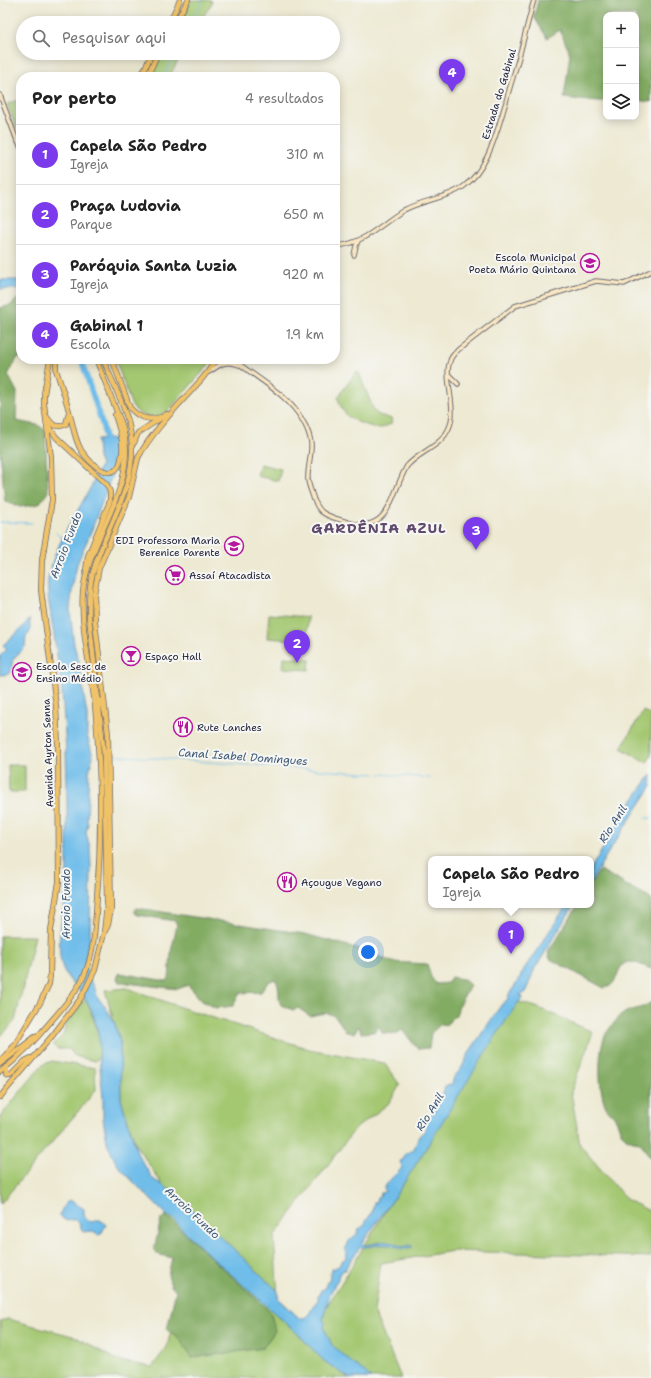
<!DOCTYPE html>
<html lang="pt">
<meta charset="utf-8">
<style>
:root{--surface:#fff;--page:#f2f2f2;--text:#222;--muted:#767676;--line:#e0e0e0;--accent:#7c3aed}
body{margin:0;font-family:"Shantell Sans",sans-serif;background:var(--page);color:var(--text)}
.controls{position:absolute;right:12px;top:12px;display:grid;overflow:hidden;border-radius:8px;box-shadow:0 2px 10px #0003}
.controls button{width:36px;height:36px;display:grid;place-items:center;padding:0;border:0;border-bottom:1px solid var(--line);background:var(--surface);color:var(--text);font:20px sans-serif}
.you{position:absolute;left:368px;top:952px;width:14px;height:14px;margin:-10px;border:3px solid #fff;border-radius:50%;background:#1a73e8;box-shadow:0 0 0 6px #1a73e833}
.badge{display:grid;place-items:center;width:26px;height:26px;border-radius:50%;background:var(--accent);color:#fff;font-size:13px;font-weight:700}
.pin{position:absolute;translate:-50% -33px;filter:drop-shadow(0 1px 2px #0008)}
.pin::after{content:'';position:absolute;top:21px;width:14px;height:12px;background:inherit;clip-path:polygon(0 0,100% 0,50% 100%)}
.popup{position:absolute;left:428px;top:856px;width:166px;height:52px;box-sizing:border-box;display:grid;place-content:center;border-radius:8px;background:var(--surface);filter:drop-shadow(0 1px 3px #0005);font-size:13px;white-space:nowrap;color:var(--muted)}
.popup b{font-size:15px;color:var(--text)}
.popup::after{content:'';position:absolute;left:50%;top:100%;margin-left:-8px;border:8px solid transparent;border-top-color:var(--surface)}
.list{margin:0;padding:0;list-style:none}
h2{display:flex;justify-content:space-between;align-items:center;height:52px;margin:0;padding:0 16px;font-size:17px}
h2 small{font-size:13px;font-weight:400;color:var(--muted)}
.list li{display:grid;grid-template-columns:26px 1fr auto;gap:12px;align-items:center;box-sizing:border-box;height:60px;padding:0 16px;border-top:1px solid var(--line)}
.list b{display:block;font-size:15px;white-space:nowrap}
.list p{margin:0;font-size:13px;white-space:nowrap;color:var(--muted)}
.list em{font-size:13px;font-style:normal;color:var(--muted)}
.icon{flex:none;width:22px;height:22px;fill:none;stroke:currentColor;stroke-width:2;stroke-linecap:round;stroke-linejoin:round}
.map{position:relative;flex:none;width:651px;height:1378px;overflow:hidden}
.search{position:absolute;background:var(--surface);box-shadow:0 2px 10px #0003;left:16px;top:16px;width:324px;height:44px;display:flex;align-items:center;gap:10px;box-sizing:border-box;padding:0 14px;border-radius:22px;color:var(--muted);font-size:15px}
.panel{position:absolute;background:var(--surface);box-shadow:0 2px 10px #0003;left:16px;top:72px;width:324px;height:292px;border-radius:16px}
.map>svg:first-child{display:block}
</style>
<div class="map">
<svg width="651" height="1378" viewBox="0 0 651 1378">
<rect width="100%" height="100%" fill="#f6f6f2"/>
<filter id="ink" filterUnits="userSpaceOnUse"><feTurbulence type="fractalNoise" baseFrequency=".025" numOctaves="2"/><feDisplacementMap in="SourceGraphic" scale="8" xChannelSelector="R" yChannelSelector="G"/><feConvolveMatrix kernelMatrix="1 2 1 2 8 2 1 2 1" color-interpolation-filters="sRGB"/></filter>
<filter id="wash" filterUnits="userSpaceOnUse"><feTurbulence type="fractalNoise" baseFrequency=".012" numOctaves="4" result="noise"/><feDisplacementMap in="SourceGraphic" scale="16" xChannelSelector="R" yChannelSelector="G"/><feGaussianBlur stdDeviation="0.9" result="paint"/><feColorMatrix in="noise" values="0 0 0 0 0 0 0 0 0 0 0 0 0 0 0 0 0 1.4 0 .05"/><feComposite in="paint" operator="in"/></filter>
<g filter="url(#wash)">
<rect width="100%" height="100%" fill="#ede9d2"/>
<g fill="#a4c872" stroke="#637556">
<path d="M191,0H211L212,3L199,23H179Z"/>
<path d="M162,53H182L169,77H151Z"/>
<path d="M21,99V128L17,129L7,104Z"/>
<path d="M115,359H212L207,367L167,412C154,420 141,418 132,406Z"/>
<path d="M356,372L359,373L374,411L379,415L392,419L391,424L379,429C359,422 343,422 338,397Z"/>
<path d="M260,464L281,469L278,481L257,476Z"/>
<path d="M269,614L308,617L306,641L267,638Z"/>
<path d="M284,657L310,659L309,670L283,668Z"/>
<path d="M643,711L651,715V755L647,763L621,748Z"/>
<path d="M8,765H25V792H9Z"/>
<path d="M0,936H35L15,1021L0,1037Z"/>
<path d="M127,988L183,1008L309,1049L384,1063L400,1085L388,1104L355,1129L274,1236L278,1298L312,1330L516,1001L536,1007L593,1032L571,1092L580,1145L626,1199L651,1212V1257L453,1251L381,1263L374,1312L401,1378H0V1321L8,1319L76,1337L116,1360L152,1367L167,1347L188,1259L168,1226L160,1181L136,1145L121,1100L120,1042L105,990Z"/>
<path d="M85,998C90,1009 105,1045 100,1056C99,1058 97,1059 95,1061L75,1056L69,1049H57L53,1045L63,1035L66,1024Z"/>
<path d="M52,1061L95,1068L96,1090L0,1204V1117L42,1065Z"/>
</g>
<g fill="#83ac64" stroke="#526750">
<path d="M538,0H651V102L636,100V15H606V101H590L564,98L570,54L560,30L547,38L534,17Z"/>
<path d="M20,296L21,297V358L18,357L8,375L17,392L16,421L38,425L45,430L48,492L39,504L20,507L5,501L0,452V308L11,305Z"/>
<path d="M600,870L651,899V969C644,966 636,962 629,962C615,963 620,987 604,988L550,959L548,952L578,905H591V884Z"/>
<path d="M136,908L305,934L367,951L392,962L427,964L431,977L436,984L448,983L451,977L463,979L470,985L460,1003L456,1015L446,1025L441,1024L431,1033L429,1048L418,1049L402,1030L396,1034L382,1033L379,1026L374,1032L361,1033L359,1026L354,1033L346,1032C334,1012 332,1011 310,1016L298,1008L293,1010L281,1005C276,995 282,990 275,979L268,982L261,992L240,993L233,1006L216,1008L202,1001L188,985L178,989L119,982L117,979L118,976L120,973L166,981L169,979L171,952L177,925L175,921L138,915L135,913V910Z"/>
<path d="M651,1002V1159L640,1142C620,1140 622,1131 614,1116C612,1112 607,1111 606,1107C598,1090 597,1048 607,1032C612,1025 619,1016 626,1012C636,1008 642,1009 651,1002Z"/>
<path d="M166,1216L271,1313L275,1331L263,1348L192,1358L178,1337L167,1330L176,1290L171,1286L168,1275L172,1258L157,1254L154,1250L161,1219Z"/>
</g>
<g fill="#70bdea" stroke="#497092">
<rect x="0" y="280" width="21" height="9"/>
<path d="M117,438L119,449L117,462L92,529L77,564L72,590L70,610L74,645L79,662L87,716V735L93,756L89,772L87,820L88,824L86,833L90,847L91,867L90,938L85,960L88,977L94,986L98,998L104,1005L114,1021L120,1042L121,1099L138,1155L153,1179L170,1190L183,1201L278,1291V1298L299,1318H304C311,1315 312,1305 318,1300V1297L321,1290L324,1289L327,1282L329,1281L331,1269C336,1268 340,1266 341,1261L345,1259L347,1254L345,1250L349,1241L357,1234L358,1230C362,1227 366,1225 366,1220C372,1215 373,1209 374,1202H376L377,1198L380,1197L381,1193L385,1192L384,1188C387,1184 391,1178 395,1175C398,1172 400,1171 402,1167L400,1161L404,1159L405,1154L410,1152L414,1149L419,1136L425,1130L426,1120L435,1111V1105L443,1093L445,1087L452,1084L454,1077L461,1069L470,1051L493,1017L502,1004L508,999L509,994L519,980L524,969L567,905H574L550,943L543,956L535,968L525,993L520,995L522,998L515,1007C474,1068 438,1131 398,1192C387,1209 374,1225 363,1242L364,1245C369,1245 375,1243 380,1242C387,1240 397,1244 404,1247L409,1245L413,1247L402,1249C396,1245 384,1244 377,1245C371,1246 366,1248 360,1247C357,1252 346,1266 345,1270L342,1271L330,1294L323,1319L325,1323L324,1328L332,1345L351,1362L365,1372L371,1378H349L324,1361L297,1333L207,1253L177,1224L175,1220L165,1214L119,1167L112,1155L107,1142L103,1118V1098L99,1057C102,1042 94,1009 84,997C73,983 62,975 60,956C57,928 67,899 67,871C67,821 68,770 64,720C62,679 54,638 48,597C48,591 47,584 48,579C56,537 86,503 101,465L98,458L97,440Z"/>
<path d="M30,618V632L26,637L25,647L13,659C10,670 15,675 0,675V656L7,649L3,645L23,627Z"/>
<path d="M651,775V787L606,856L591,882V868L630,804Z"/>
<path d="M70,1200L84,1209V1216L88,1221L93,1222C98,1218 102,1220 106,1225L101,1234L98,1235L91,1231L83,1232L81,1229L79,1222C75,1219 72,1219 67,1221L62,1218L60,1215C61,1210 65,1202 70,1200Z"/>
</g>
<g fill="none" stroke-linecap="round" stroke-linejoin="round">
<g stroke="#70bdea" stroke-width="1">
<path d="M191,23L203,0"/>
<path d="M163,77L175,53"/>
<path d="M0,522L32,523"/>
<path d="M56,533L63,539"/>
<path d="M111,755L375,774"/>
<path d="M380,774L430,778"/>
<path d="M645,818H651"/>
</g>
<path stroke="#70bdea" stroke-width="5.5" d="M81,359L103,427L106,447"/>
</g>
</g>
<g filter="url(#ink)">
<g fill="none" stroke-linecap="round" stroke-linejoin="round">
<g stroke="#696870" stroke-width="5.5">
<g id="secondary">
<path d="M0,95L16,138L21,148"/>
<path d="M335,246C363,245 381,224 404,210C422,200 445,199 463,187C489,169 497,130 506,102C510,85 516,69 520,53C525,35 529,17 534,0"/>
<path d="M354,255L356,246L358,241"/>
<path d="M233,359C257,379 287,393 303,421C307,428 310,435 311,443C312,456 307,468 308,480C309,487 312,493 314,500C317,506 319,511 325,514C332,518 341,520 348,522C390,536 391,493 407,466C420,451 441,447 449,428C458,408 443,378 450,361C451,356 456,352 459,349L515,306L596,281L624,284L651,271"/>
<path d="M209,372C221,364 225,360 239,365"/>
<path d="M449,375L458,384"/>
</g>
</g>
<g stroke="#696870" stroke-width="6">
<g id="trunk">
<path d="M112,359L130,408C139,418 148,421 161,417"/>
<path d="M47,417C52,425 57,429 66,424L69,412"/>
<path d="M104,933L108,925L111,909L108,734L95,621L94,594L99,568L129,497L138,458C150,435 173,411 191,391C199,382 210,372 215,359"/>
<path d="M0,1061L14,1046L40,1003L49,984L50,975L51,930L59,882L58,744L56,706L41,590L42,560L52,500L51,457L44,404V394L50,359"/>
</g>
</g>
<g stroke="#696870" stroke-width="6">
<g id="motorway">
<path d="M169,23L180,0"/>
<path d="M175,23L188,0"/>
<path d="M141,77L152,53"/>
<path d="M147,77L158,53"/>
<path d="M56,359V370C61,384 65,397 69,411C73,424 74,438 81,450C91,466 118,488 122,454C124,441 119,428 115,415"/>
<path d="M47,423L56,437L107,485L110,492V501L88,556L86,570"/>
<path d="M134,443L138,433L167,414"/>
<path d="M102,701L106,717"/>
<path d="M0,1064L35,1037"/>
<path d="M6,1067V1075L10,1076L25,1061L31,1058"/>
<path d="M0,1072C21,1056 35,1040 52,1020C63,1007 75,994 83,978C95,953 95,925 97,897C102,833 101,769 95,705C91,670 80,626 83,591C90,532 142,485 121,422L96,359"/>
<path d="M0,1097L53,1035L81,998L95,970L104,933L107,904L104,754L89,617C89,600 89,584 94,569C107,525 138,484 131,436C128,412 112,381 103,359"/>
</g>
</g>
<use href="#secondary" stroke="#f9e7c3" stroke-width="3.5"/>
<use href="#trunk" stroke="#f1c369" stroke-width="4.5"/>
<use href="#motorway" stroke="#f1c369" stroke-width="4.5"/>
</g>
</g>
<defs>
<g id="school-ring" transform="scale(1)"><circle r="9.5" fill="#f6f6f2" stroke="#b5179e" stroke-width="1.5"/><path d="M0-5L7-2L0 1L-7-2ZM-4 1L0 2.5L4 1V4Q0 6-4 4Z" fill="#b5179e"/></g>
<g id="supermarket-ring" transform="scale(1)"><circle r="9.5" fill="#f6f6f2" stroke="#b5179e" stroke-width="1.5"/><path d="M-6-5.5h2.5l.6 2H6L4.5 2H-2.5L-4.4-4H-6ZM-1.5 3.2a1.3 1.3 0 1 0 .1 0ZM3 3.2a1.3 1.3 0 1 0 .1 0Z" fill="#b5179e"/></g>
<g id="bar-ring" transform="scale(1)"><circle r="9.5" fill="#f6f6f2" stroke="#b5179e" stroke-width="1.5"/><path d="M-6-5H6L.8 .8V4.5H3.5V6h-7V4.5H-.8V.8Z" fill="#b5179e"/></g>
<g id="restaurant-ring" transform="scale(1)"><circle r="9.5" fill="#f6f6f2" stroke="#b5179e" stroke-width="1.5"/><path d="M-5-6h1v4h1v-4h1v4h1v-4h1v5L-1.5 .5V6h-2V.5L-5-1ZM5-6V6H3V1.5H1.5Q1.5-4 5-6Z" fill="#b5179e"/></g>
</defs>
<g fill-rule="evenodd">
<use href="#school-ring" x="590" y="263"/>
<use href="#school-ring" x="234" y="546"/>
<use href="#supermarket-ring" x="175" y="575"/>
<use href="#bar-ring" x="131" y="656"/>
<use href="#school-ring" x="22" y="672"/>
<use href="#restaurant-ring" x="183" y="727"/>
<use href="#restaurant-ring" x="287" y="882"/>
</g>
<g text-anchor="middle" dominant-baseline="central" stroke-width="4" stroke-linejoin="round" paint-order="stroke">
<g font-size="10" fill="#22223b" stroke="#f6f6f2">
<text transform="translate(499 94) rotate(-73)">Estrada do Gabinal</text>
<text transform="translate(48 753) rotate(-92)">Avenida Ayrton Senna</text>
</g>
<g font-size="10" fill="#22223b" stroke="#f6f6f2" text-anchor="start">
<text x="576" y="257" text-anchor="end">Escola Municipal<tspan x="576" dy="12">Poeta Mário Quintana</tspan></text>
<text x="220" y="540" text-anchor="end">EDI Professora Maria<tspan x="220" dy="12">Berenice Parente</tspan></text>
<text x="189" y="575">Assaí Atacadista</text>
<text x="145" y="656">Espaço Hall</text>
<text x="36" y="666">Escola Sesc de<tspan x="36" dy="12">Ensino Médio</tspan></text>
<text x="197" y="727">Rute Lanches</text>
<text x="301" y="882">Açougue Vegano</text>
</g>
<g font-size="11" font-style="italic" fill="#3d5878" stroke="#f6f6f2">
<text transform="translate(66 545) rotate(-69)">Arroio Fundo</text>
<text transform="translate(243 757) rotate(4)">Canal Isabel Domingues</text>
<text transform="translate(613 824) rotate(-57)">Rio Anil</text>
<text transform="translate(66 904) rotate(-90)">Arroio Fundo</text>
<text transform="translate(430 1112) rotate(-58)">Rio Anil</text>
<text transform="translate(192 1213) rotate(43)">Arroio Fundo</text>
</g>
<g font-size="14" font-weight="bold" letter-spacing="1" fill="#5f496d" stroke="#f6f6f2">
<text x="379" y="528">GARDÊNIA AZUL</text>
</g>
</g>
</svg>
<div class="controls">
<button>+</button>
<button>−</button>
<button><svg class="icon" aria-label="layers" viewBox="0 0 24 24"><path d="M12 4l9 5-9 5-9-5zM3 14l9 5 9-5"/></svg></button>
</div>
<div class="you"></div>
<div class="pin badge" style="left:511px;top:954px">1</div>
<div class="popup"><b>Capela São Pedro</b>Igreja</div>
<div class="pin badge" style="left:297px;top:663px">2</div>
<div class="pin badge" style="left:476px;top:550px">3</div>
<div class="pin badge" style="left:452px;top:92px">4</div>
<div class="search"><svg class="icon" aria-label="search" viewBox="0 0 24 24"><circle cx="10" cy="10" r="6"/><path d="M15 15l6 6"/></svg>Pesquisar aqui</div>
<section class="panel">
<h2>Por perto<small>4 resultados</small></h2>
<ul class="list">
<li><span class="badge">1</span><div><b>Capela São Pedro</b><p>Igreja</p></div><em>310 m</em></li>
<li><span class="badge">2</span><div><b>Praça Ludovia</b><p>Parque</p></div><em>650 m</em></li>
<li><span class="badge">3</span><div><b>Paróquia Santa Luzia</b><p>Igreja</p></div><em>920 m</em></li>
<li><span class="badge">4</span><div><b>Gabinal 1</b><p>Escola</p></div><em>1.9 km</em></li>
</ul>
</section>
</div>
